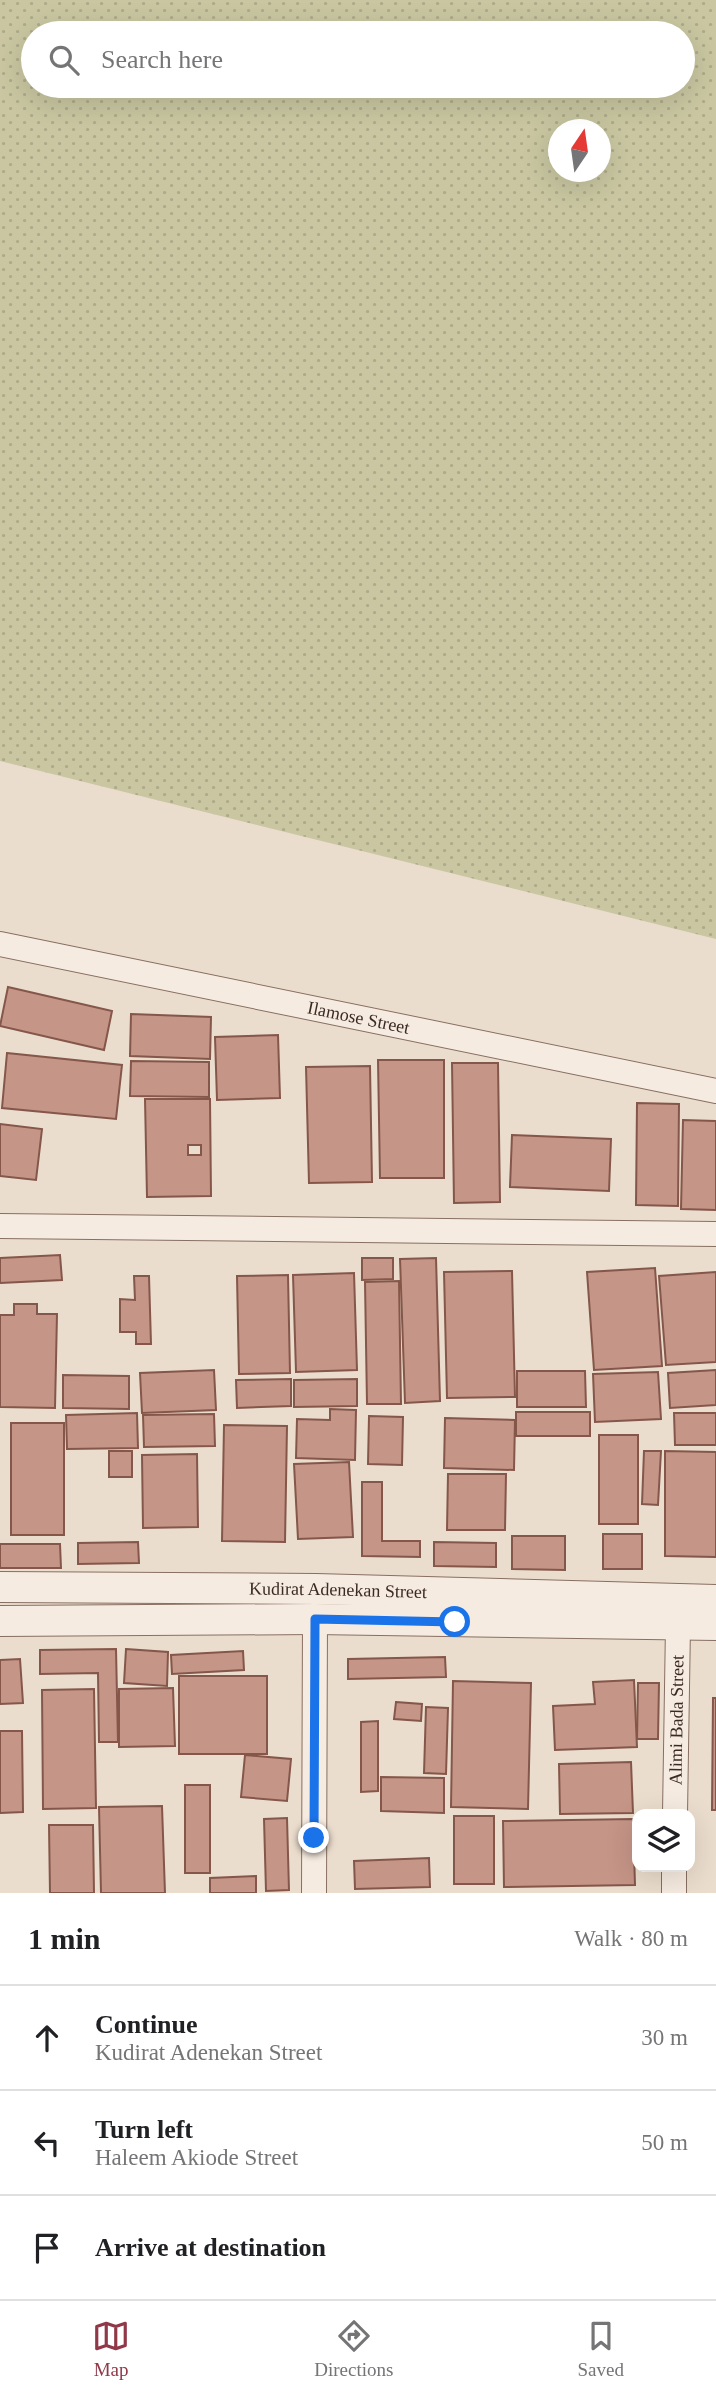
<!DOCTYPE html>
<meta charset="utf-8">
<style>
:root{--surface:#fff;--page:#f6f6f6;--text:#202124;--muted:#757577;--line:#e0e0e0;--accent:#903848}
body{margin:0;font-family:"Times New Roman",serif;background:var(--page);color:var(--text)}
.controls{position:absolute;right:21px;bottom:21px;display:grid;overflow:hidden;border-radius:14px;box-shadow:0 7px 28px #0002}
.controls button{width:63px;height:63px;display:grid;place-items:center;padding:0;border:0;border-bottom:2px solid var(--line);background:var(--surface);color:var(--text);font:35px sans-serif}
.compass{position:absolute;left:548px;top:119px;width:63px;height:63px;border-radius:50%;background:var(--surface);box-shadow:0 7px 28px #0002;rotate:13deg}
.stop{position:absolute;width:21px;height:21px;margin:-16px;border:5px solid #1a73e8;border-radius:50%;background:#fff}
.stop.end{background:#1a73e8;border-color:#fff;box-shadow:0 2px 7px #0008}
.list{margin:0;padding:0;list-style:none}
h2{display:flex;justify-content:space-between;align-items:center;height:91px;margin:0;padding:0 28px;font-size:30px}
h2 small{font-size:23px;font-weight:400;color:var(--muted)}
.list li{display:grid;grid-template-columns:46px 1fr auto;gap:21px;align-items:center;box-sizing:border-box;height:105px;padding:0 28px;border-top:2px solid var(--line)}
.list b{display:block;font-size:26px;white-space:nowrap}
.list p{margin:0;font-size:23px;white-space:nowrap;color:var(--muted)}
.list em{font-size:23px;font-style:normal;color:var(--muted)}
.icon{flex:none;width:38px;height:38px;fill:none;stroke:currentColor;stroke-width:2;stroke-linecap:round;stroke-linejoin:round}
.map{position:relative;flex:none;width:716px;height:1893px;overflow:hidden}
.search{position:absolute;background:var(--surface);box-shadow:0 7px 28px #0002;left:21px;right:21px;top:21px;height:77px;display:flex;align-items:center;gap:18px;box-sizing:border-box;padding:0 24px;border-radius:38px;color:var(--muted);font-size:26px}
.sheet{height:406px;background:var(--surface)}
nav{display:flex;justify-content:space-around;align-items:center;box-sizing:border-box;height:98px;border-top:2px solid var(--line);background:var(--surface);font-size:19px;color:var(--muted)}
nav a{display:grid;justify-items:center;gap:4px}
nav .on{color:var(--accent)}
.map>svg:first-child{display:block}
</style>
<div class="map">
<svg width="716" height="1893" viewBox="0 0 716 1893">
<defs>
<pattern id="green-dots" width="8" height="8" patternUnits="userSpaceOnUse" patternTransform="scale(1.75)"><rect width="8" height="8" fill="#c9c6a1"/><path d="M2 2h.1M6 6h.1" fill="none" stroke="#adaa8a" stroke-width="1.8" stroke-linecap="round"/></pattern>
</defs>
<rect width="100%" height="100%" fill="#ebddcd"/>
<path fill="url(#green-dots)" fill-rule="evenodd" d="M0,0H716V939L0,761ZM33,33H683V86H33ZM558,130H600V172H558Z"/>
<g fill="#c59587" stroke="#84574a" stroke-width="2" fill-rule="evenodd">
<path d="M8,987L112,1011L104,1050L0,1026Z"/>
<path d="M131,1014L211,1017L210,1059L130,1056Z"/>
<path d="M278,1035L280,1098L217,1100L215,1037Z"/>
<path d="M7,1053L122,1065L116,1119L2,1108Z"/>
<path d="M378,1060H444V1178H380Z"/>
<path d="M131,1061L209,1062V1097L130,1096Z"/>
<path d="M452,1063H498L500,1202L454,1203Z"/>
<path d="M370,1066L372,1182L309,1183L306,1067Z"/>
<path d="M145,1099H210L211,1196L147,1197ZM188,1145H201V1155H188Z"/>
<path d="M637,1103L679,1104L678,1206L636,1205Z"/>
<path d="M683,1120L716,1121V1210L681,1209Z"/>
<path d="M0,1124L42,1129L36,1180L0,1176Z"/>
<path d="M512,1135L611,1139L609,1191L510,1187Z"/>
<path d="M60,1255L62,1280L0,1283V1258Z"/>
<path d="M362,1258H393V1279L362,1280Z"/>
<path d="M436,1258L440,1401L405,1403L400,1259Z"/>
<path d="M655,1268L662,1366L594,1370L587,1272Z"/>
<path d="M512,1271L515,1397L447,1398L444,1272Z"/>
<path d="M716,1272V1362L666,1365L659,1276Z"/>
<path d="M354,1273L357,1370L296,1372L293,1275Z"/>
<path d="M288,1275L290,1373L239,1374L237,1276Z"/>
<path d="M134,1276H149L151,1344H136V1332H120V1299L135,1300Z"/>
<path d="M399,1281L401,1404H367L365,1282Z"/>
<path d="M14,1304H37V1314H57L55,1408L0,1407V1315H14Z"/>
<path d="M214,1370L216,1410L142,1413L140,1373Z"/>
<path d="M716,1370V1405L670,1408L668,1373Z"/>
<path d="M517,1371H585L586,1407H517Z"/>
<path d="M658,1372L661,1419L595,1422L593,1374Z"/>
<path d="M63,1375L129,1376V1409L63,1408Z"/>
<path d="M291,1379V1406L237,1408L236,1380Z"/>
<path d="M357,1379V1406L294,1407V1380Z"/>
<path d="M330,1409L356,1410L355,1460L296,1458L297,1419L330,1420Z"/>
<rect x="516" y="1412" width="74" height="24"/>
<path d="M137,1413L138,1448L67,1449L66,1415Z"/>
<path d="M674,1413H716V1445H675Z"/>
<path d="M214,1414L215,1446L144,1447L143,1415Z"/>
<path d="M369,1416L403,1417L402,1465L368,1464Z"/>
<path d="M445,1418L515,1420L514,1470L444,1468Z"/>
<rect x="11" y="1423" width="53" height="112"/>
<path d="M224,1425L287,1426L285,1542L222,1541Z"/>
<rect x="599" y="1435" width="39" height="89"/>
<rect x="109" y="1451" width="23" height="26"/>
<path d="M644,1451H661L658,1505L642,1504Z"/>
<path d="M665,1451L716,1452V1557L665,1556Z"/>
<path d="M197,1454L198,1527L143,1528L142,1455Z"/>
<path d="M349,1462L353,1537L298,1539L294,1464Z"/>
<path d="M448,1474H506L505,1530H447Z"/>
<path d="M362,1482H382V1541H420V1557L362,1556Z"/>
<rect x="603" y="1534" width="39" height="35"/>
<path d="M512,1536H565V1570L512,1569Z"/>
<path d="M138,1542L139,1563L78,1564V1543Z"/>
<path d="M434,1542L496,1543V1567L434,1566Z"/>
<path d="M0,1544H60L61,1568H0Z"/>
<path d="M116,1649L118,1742H99L98,1673L40,1674V1650Z"/>
<path d="M126,1649L168,1652L167,1686L124,1683Z"/>
<path d="M243,1651L244,1670L172,1674L171,1655Z"/>
<path d="M445,1657L446,1677L348,1679V1659Z"/>
<path d="M20,1659L23,1703L0,1704V1660Z"/>
<rect x="179" y="1676" width="88" height="78"/>
<path d="M634,1680L637,1747L555,1750L553,1706L595,1704L593,1682Z"/>
<path d="M453,1681L531,1683L528,1809L451,1807Z"/>
<path d="M638,1683H659L658,1739H637Z"/>
<path d="M173,1688L175,1746L119,1747V1689Z"/>
<path d="M94,1689L96,1808L43,1809L42,1690Z"/>
<path d="M713,1698H716V1810H712Z"/>
<path d="M396,1702L422,1704L421,1721L394,1719Z"/>
<path d="M426,1707L448,1708L446,1774L424,1773Z"/>
<path d="M378,1721V1791L361,1792V1722Z"/>
<path d="M0,1731H22L23,1812L0,1813Z"/>
<path d="M245,1755L291,1759L287,1801L241,1797Z"/>
<path d="M631,1762L633,1813L560,1814L559,1764Z"/>
<path d="M381,1777L444,1778V1813L381,1811Z"/>
<rect x="185" y="1785" width="25" height="88"/>
<path d="M162,1806L165,1893H101L99,1807Z"/>
<rect x="454" y="1816" width="40" height="68"/>
<path d="M287,1818L289,1890L266,1891L264,1819Z"/>
<path d="M633,1819L635,1885L504,1887L503,1821Z"/>
<path d="M49,1825H93L94,1893H50Z"/>
<path d="M429,1858L430,1887L355,1889L354,1861Z"/>
<path d="M256,1876V1893H210V1878Z"/>
</g>
<g fill="none" stroke-linecap="round" stroke-linejoin="round">
<g stroke="#876f62" stroke-width="26">
<g id="minor">
<path id="s1" d="M0,944L716,1091"/>
<path d="M0,1226L716,1234"/>
<path id="s2" d="M675,1814L678,1625"/>
<path d="M314,1893L315,1619"/>
<path d="M674,1893V1867"/>
</g>
</g>
<g stroke="#876f62" stroke-width="32">
<g id="tertiary">
<path id="s3" d="M0,1587L316,1589L716,1600"/>
<path d="M0,1621L315,1619L716,1625"/>
</g>
</g>
<use href="#minor" stroke="#f6ebe0" stroke-width="24"/>
<use href="#tertiary" stroke="#f6ebe0" stroke-width="30"/>
</g>
<g fill="none" stroke-linecap="round" stroke-linejoin="round">
<path stroke="#1a73e8" stroke-width="9" d="M314,1838L315,1619L455,1622"/>
</g>
<g text-anchor="middle" dominant-baseline="central" stroke-width="5" stroke-linejoin="round" paint-order="stroke">
<g font-size="18" fill="#3a2a23" stroke="#f3e8dc">
<text stroke="none"><textPath href="#s1" startOffset="366">Ilamose Street</textPath></text>
<text stroke="none"><textPath href="#s3" startOffset="338">Kudirat Adenekan Street</textPath></text>
<text stroke="none"><textPath href="#s2" startOffset="94">Alimi Bada Street</textPath></text>
</g>
</g>
</svg>
<div class="controls">
<button><svg class="icon" aria-label="layers" viewBox="0 0 24 24"><path d="M12 4l9 5-9 5-9-5zM3 14l9 5 9-5"/></svg></button>
</div>
<svg class="compass" viewBox="-18 -18 36 36"><path d="M0-13l5 13h-10z" fill="#e53935"/><path d="M0 13l5-13h-10z" fill="#757577"/></svg>
<div class="stop" style="left:455px;top:1622px"></div>
<div class="stop end" style="left:314px;top:1838px"></div>
<div class="search"><svg class="icon" aria-label="search" viewBox="0 0 24 24"><circle cx="10" cy="10" r="6"/><path d="M15 15l6 6"/></svg>Search here</div>
</div>
<section class="sheet">
<h2>1 min<small>Walk · 80 m</small></h2>
<ul class="list">
<li><svg class="icon" aria-label="ahead" viewBox="0 0 24 24"><path d="M12 20V5M6 11l6-6 6 6"/></svg><div><b>Continue</b><p>Kudirat Adenekan Street</p></div><em>30 m</em></li>
<li><svg class="icon" aria-label="left" viewBox="0 0 24 24"><path d="M17 20v-9H6M10 6l-5 5 5 5"/></svg><div><b>Turn left</b><p>Haleem Akiode Street</p></div><em>50 m</em></li>
<li><svg class="icon" aria-label="arrive" viewBox="0 0 24 24"><path d="M6 21V4h12l-3 4 3 4H6"/></svg><div><b>Arrive at destination</b></div></li>
</ul>
</section>
<nav>
<a class="on"><svg class="icon" aria-label="map" viewBox="0 0 24 24"><path d="M3 6l6-2 6 2 6-2v14l-6 2-6-2-6 2zM9 4v14M15 6v14"/></svg>Map</a>
<a><svg class="icon" aria-label="directions" viewBox="0 0 24 24"><path d="M12 3l9 9-9 9-9-9zM9 14v-3h6M13 9l2 2-2 2"/></svg>Directions</a>
<a><svg class="icon" aria-label="saved" viewBox="0 0 24 24"><path d="M7 4h10v16l-5-4-5 4z"/></svg>Saved</a>
</nav>
